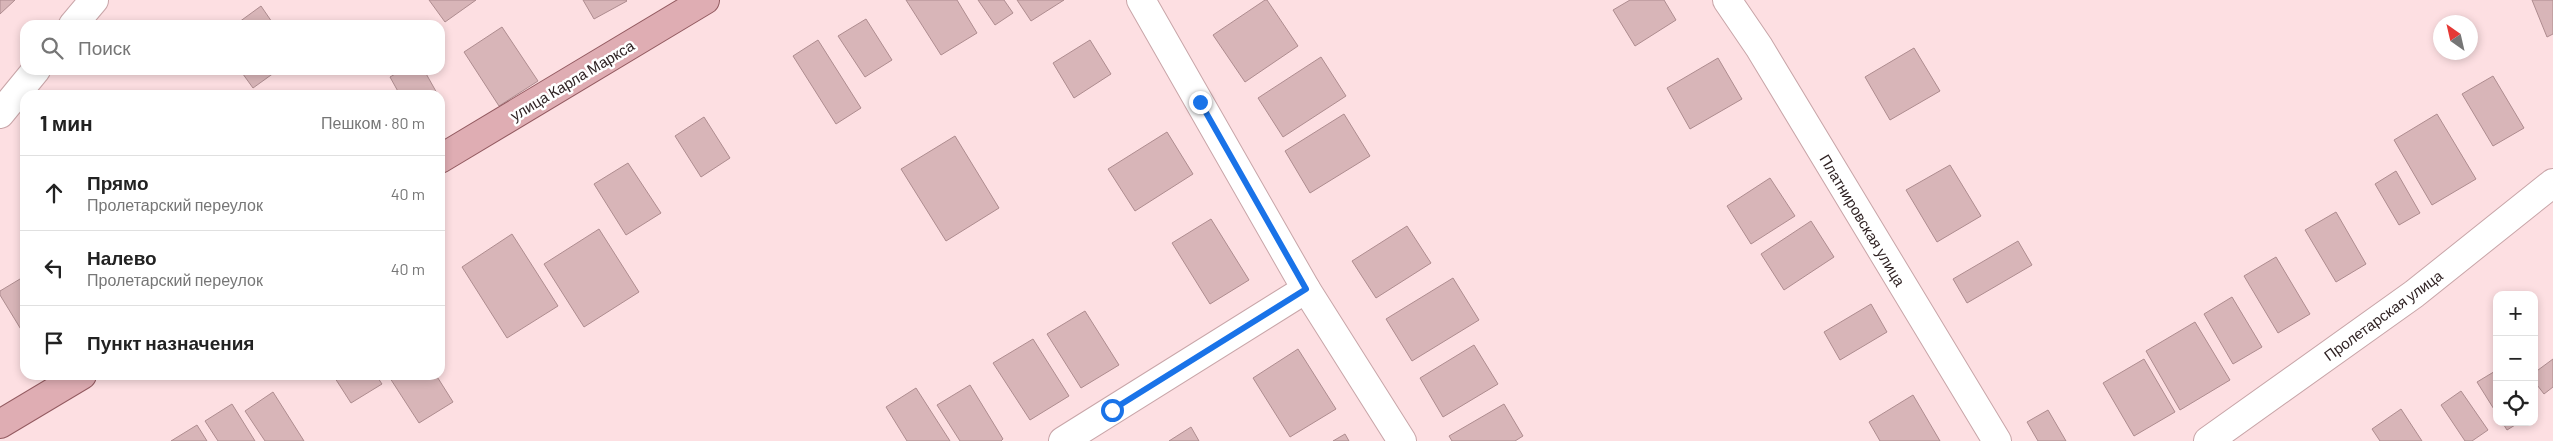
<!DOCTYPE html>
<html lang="ru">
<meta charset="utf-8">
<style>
:root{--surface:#fff;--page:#f6f6f6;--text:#222;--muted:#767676;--line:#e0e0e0}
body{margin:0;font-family:Barlow,sans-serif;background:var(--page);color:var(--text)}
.controls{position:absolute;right:15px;bottom:15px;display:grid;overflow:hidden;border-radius:10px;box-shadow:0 2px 8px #0003}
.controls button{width:45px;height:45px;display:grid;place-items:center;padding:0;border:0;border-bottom:1px solid var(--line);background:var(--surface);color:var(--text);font:25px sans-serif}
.compass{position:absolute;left:2433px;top:15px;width:45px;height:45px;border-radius:50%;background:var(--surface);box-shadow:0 2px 8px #0003;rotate:326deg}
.stop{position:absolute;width:15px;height:15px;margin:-11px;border:4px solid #1a73e8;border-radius:50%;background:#fff}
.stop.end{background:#1a73e8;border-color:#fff;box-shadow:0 1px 5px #0008}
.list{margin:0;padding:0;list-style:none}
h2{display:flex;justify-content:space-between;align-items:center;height:65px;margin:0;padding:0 20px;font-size:21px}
h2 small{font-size:16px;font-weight:400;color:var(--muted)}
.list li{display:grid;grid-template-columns:32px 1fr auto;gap:15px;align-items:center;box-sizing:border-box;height:75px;padding:0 20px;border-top:1px solid var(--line)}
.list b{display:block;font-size:19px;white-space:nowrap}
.list p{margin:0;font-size:16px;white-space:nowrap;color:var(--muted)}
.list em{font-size:16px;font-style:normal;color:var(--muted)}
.icon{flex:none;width:28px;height:28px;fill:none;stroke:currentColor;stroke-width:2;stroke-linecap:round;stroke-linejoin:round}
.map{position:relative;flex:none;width:2553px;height:441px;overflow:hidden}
.search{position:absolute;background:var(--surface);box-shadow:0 2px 8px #0003;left:20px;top:20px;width:425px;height:55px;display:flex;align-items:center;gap:12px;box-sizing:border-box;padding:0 18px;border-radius:15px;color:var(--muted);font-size:19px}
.panel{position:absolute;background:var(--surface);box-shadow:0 2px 8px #0003;left:20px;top:90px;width:425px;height:290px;border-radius:15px}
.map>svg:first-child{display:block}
</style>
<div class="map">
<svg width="2553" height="441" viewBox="0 0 2553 441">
<rect width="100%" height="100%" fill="#fddfe2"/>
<g fill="#d8b5b8" stroke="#ae8c8f">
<path d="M0,0H15L0,14Z"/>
<path d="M429,0H476L445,22Z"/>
<path d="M583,0H626L627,1L594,19Z"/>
<path d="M906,0H957L977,33L941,55Z"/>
<path d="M978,0H1004L1013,13L995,25Z"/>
<path d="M1017,0H1064L1031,21Z"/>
<path d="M1265,0H1267L1298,46L1245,82L1213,35Z"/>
<path d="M1630,0H1664L1676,20L1635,46L1613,10Z"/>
<path d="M2532,0H2553V34L2547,37Z"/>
<path d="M261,6L274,25H235Z"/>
<path d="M866,19L892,60L865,77L838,36Z"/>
<path d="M502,27L538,81L499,106L464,52Z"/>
<path d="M818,40L861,108L836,124L793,56Z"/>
<path d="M1090,40L1111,74L1074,98L1053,63Z"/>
<path d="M1914,48L1940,91L1890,120L1865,77Z"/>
<path d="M1321,57L1346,96L1283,137L1258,98Z"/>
<path d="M1718,58L1742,99L1690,129L1667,88Z"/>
<path d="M240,70H278L253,88Z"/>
<path d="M402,70H424L438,95H400L390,77Z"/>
<path d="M2493,76L2524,128L2493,146L2462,94Z"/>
<path d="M1344,114L1370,156L1310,193L1285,151Z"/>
<path d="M2437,114L2476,179L2432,205L2394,140Z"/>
<path d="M704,117L730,158L701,177L675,136Z"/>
<path d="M1167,132L1193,174L1135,211L1108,169Z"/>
<path d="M955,136L999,208L946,241L901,169Z"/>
<path d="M628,163L661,213L626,235L594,184Z"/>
<path d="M1950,165L1981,216L1937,242L1906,190Z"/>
<path d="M2396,171L2420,213L2399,225L2375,184Z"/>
<path d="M1770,178L1795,216L1751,244L1727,206Z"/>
<path d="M2336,212L2366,264L2336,282L2305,230Z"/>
<path d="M1211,219L1249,280L1210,304L1172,243Z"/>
<path d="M1811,221L1834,257L1784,290L1761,254Z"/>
<path d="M1407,226L1431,263L1376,298L1352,261Z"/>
<path d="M599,229L639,292L584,327L544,264Z"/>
<path d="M512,234L558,306L507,338L462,267Z"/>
<path d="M2018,241L2032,265L1967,303L1953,279Z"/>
<path d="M2276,257L2310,314L2278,333L2244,276Z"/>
<path d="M25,276V336L0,295V291Z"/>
<path d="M1453,278L1479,320L1412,361L1386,319Z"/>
<path d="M2232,297L2262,347L2233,364L2204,314Z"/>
<path d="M1871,304L1887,332L1840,360L1824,332Z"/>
<path d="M1085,311L1119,365L1081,388L1047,334Z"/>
<path d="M2195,322L2230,380L2180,410L2146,351Z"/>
<path d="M1033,339L1069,396L1030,420L993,363Z"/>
<path d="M1474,345L1498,384L1443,417L1420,378Z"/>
<path d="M1298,349L1336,409L1290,437L1253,378Z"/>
<path d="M2144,359L2175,412L2134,436L2103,383Z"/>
<path d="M2553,359V387L2544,394L2534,381V373Z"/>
<path d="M2497,370V414L2477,382Z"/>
<path d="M333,375H376L382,384L351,403Z"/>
<path d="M388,375H436L453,402L419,423Z"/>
<path d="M970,385L1003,439L1001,441H960L937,405Z"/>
<path d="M916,388L950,441H907L886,407Z"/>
<path d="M2461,391L2488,430L2472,441H2465L2441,405Z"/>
<path d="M273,392L304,441H265L245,411Z"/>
<path d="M1913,395L1940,441H1880L1869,422Z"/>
<path d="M232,404L255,441H218L205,421Z"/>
<path d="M1504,404L1523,436L1515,441H1452L1449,436Z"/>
<path d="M2401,409L2422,441H2380L2372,429Z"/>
<path d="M2048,410L2066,441H2038L2027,422Z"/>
<path d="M2502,422H2520L2507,430Z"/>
<path d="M197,425L207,441H171Z"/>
<path d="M1191,427L1199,441H1169Z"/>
<path d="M1345,434L1349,441H1333Z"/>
</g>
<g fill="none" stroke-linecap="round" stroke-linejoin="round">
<g stroke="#c8a5a8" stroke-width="30">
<g id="minor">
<path d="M1727,0L1759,47L1997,441"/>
<path d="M73,25L94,0"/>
<path d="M0,114L36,70"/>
<path d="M1306,289L1402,441"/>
<path d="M1063,441L1306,289L1141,0"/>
<path d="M2208,441L2414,294L2553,183"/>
</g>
</g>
<g stroke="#935a60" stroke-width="30">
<g id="major">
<path d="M440,159L705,0"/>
<path d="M0,424L82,375"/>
</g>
</g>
<use href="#minor" stroke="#fff" stroke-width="28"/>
<use href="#major" stroke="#dfadb3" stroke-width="28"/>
</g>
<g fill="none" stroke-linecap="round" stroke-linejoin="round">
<path stroke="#1a73e8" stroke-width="6" d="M1112,410L1306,289L1200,102"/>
</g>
<g text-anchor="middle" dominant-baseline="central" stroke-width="5" stroke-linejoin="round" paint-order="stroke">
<g font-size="15" fill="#302324" stroke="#fff">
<text transform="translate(572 80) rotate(-31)">улица Карла Маркса</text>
<text transform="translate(1863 220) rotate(59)">Платнировская улица</text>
<text transform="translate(2383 315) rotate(-36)">Пролетарская улица</text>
</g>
</g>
</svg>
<div class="controls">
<button>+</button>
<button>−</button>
<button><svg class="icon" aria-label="locate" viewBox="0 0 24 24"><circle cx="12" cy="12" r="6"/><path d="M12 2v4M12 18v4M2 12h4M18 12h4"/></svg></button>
</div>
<svg class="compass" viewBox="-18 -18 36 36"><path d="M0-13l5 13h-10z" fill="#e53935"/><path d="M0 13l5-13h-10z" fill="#767676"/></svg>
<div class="stop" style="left:1112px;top:410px"></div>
<div class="stop end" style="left:1200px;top:102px"></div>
<div class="search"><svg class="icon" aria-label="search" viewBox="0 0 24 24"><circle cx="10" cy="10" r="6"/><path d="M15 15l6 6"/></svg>Поиск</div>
<section class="panel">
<h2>1 мин<small>Пешком · 80 m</small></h2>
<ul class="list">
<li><svg class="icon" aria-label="ahead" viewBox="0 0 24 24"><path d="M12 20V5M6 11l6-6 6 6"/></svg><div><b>Прямо</b><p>Пролетарский переулок</p></div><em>40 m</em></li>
<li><svg class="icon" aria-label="left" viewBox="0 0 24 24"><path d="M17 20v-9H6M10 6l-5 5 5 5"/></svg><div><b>Налево</b><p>Пролетарский переулок</p></div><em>40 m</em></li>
<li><svg class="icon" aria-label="arrive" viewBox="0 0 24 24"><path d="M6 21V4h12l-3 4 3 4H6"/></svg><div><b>Пункт назначения</b></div></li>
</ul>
</section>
</div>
